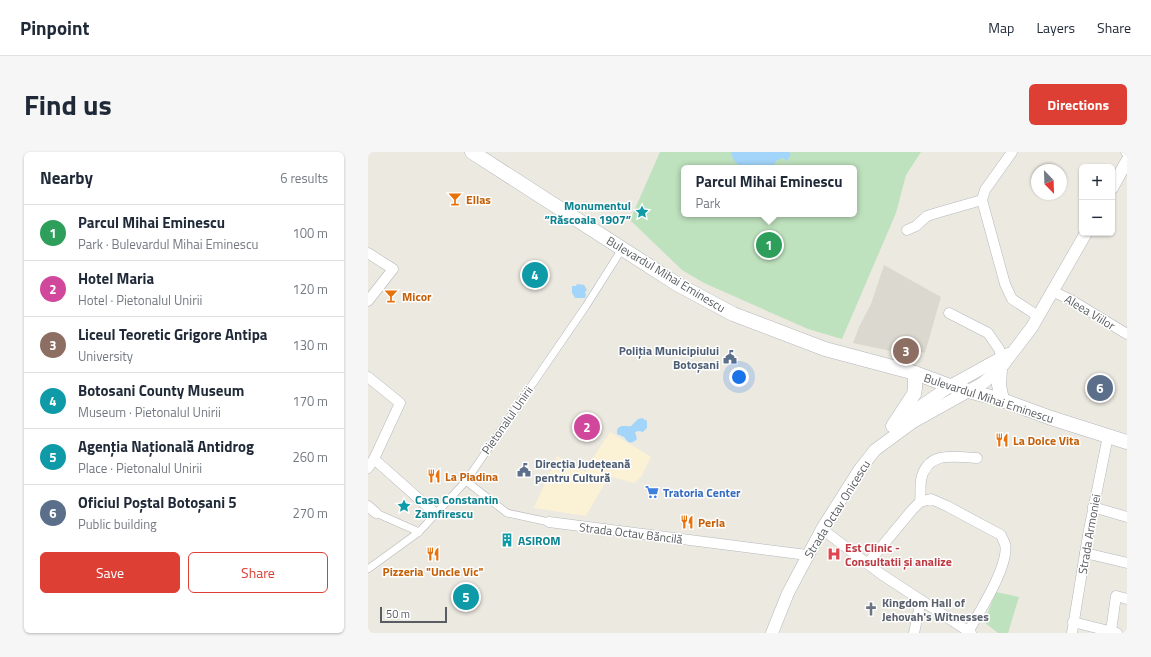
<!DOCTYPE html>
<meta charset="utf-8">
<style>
:root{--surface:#fff;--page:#f6f6f7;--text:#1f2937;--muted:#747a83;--line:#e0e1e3;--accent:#de3f34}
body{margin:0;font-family:"Titillium Web",sans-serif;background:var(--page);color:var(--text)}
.controls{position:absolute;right:12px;top:12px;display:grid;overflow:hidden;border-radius:6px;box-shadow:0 1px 3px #0004}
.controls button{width:36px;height:36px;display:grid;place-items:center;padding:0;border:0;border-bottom:1px solid var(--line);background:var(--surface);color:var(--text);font:20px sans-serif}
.compass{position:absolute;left:663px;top:12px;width:36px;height:36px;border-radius:50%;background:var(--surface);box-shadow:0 1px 3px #0004;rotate:157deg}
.scale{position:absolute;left:12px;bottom:10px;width:67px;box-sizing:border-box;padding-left:4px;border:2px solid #595d61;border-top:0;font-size:11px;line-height:14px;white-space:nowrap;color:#595d61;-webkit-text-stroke:3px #fff;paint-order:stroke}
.you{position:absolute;left:371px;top:225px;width:14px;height:14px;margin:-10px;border:3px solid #fff;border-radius:50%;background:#1a73e8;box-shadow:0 0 0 6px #1a73e833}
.badge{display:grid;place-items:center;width:26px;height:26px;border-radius:50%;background:var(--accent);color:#fff;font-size:13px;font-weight:700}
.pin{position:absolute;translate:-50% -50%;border:2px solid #fff;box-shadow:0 1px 4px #0006}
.popup{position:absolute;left:313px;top:13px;width:176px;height:52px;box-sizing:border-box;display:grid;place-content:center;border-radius:6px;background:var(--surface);filter:drop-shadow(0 1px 3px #0005);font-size:13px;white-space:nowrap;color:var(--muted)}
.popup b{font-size:15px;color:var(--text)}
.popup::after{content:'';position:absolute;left:50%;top:100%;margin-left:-8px;border:8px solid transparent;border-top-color:var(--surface)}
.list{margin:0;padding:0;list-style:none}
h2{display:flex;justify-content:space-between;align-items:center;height:52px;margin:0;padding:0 16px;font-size:17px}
h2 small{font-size:13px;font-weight:400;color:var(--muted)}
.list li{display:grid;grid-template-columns:26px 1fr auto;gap:12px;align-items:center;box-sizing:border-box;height:56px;padding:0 16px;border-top:1px solid var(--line)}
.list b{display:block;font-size:15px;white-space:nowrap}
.list p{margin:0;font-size:13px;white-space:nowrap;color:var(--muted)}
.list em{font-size:13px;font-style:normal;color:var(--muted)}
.actions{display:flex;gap:8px;padding:12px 16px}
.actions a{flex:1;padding:9px 0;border:1px solid var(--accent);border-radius:6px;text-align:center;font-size:14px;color:var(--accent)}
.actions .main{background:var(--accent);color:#fff}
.map{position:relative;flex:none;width:759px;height:481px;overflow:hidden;border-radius:6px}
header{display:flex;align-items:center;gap:24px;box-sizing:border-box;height:56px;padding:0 20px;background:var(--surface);border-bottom:1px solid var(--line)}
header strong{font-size:19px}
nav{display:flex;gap:22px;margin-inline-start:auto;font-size:14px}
.intro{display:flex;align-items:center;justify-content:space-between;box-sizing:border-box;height:96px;padding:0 24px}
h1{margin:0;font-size:28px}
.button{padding:10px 18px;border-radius:6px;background:var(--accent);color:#fff;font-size:14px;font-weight:700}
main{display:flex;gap:24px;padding:0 24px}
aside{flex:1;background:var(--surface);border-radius:6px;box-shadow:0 1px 3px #0004}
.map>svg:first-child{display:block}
</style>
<header>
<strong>Pinpoint</strong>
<nav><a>Map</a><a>Layers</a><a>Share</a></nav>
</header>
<div class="intro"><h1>Find us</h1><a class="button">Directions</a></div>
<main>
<aside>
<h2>Nearby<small>6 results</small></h2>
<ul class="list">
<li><span class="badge" style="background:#2e9e5b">1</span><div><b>Parcul Mihai Eminescu</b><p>Park · Bulevardul Mihai Eminescu</p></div><em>100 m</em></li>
<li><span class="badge" style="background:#d1479c">2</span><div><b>Hotel Maria</b><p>Hotel · Pietonalul Unirii</p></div><em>120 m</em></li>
<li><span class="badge" style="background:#8d6e63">3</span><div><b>Liceul Teoretic Grigore Antipa</b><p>University</p></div><em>130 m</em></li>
<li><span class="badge" style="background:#0f9aa8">4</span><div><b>Botosani County Museum</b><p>Museum · Pietonalul Unirii</p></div><em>170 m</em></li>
<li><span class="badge" style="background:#0f9aa8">5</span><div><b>Agenția Națională Antidrog</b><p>Place · Pietonalul Unirii</p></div><em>260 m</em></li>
<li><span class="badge" style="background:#5c6f8a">6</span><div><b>Oficiul Poștal Botoșani 5</b><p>Public building</p></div><em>270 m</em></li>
</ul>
<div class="actions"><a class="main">Save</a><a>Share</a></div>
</aside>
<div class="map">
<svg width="759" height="481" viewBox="0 0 759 481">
<rect width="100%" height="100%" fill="#ece9e1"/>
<path fill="#fbf2d6" d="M242,280L283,305L273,325L266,331L241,324L218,364L166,356L189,304L218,320L224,307Z"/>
<path fill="#dbd8cf" d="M516,113L573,145L557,201L546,198L542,204L523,199L485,191L491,175L503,152Z"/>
<g fill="#bfe2be" fill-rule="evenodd">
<path d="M292,0H553L538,23L528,61L474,187L440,177L336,131L314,118L262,68ZM316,16H486V62H316Z"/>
<path d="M628,440L651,445L640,481H630L616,470Z"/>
</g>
<g fill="#a3d5fa">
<path d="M363,0H421L423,2L419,9L415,6L408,9L404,16H373L365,7Z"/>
<path d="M209,132L216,133L219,138L217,140L218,143L217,146H207L206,144L204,141V134H208Z"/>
<path d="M274,266L279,269V276L275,280L271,279L267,280L269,287C266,290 264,291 260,290L256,285L249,282V278C252,272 257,275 263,274L270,267Z"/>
</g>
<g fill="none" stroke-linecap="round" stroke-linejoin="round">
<g stroke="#b4b7bb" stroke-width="8">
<g id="pedestrian">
<path d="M98,329L139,361L181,370"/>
<path d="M8,361L51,380"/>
<path d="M0,417L51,380L98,329L218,154L254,97"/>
</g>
</g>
<g stroke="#b4b7bb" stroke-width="11">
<g id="minor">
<path d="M644,0L617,38L614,48L637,132L644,147L670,164"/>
<path d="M758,0L759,1"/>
<path d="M539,78L548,74L559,64L572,60L614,48"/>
<path d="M0,101L25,117L0,149"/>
<path d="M684,139L703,148L759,182"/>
<path d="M581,161L620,181L631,197L634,206"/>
<path d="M0,225L32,251L6,307L0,316"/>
<path d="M6,307L68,362"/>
<path d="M552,350C553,343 552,336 553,328C559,298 587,305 609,306"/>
<path d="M0,354L8,361"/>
<path d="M725,355L759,365"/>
<path d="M181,370L439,403"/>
<path d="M454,377L513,422L603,481"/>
<path d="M717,401L759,411"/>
<path d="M500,411L544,358L552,350L563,347L579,354L633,383C634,386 636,389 637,392C642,412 611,461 600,480"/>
<path d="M705,470L749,481"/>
<path d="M743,479L748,444L759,447"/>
<path d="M546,481L553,448"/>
<path d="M704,481L720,383L740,284"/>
</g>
</g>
<g stroke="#b4b7bb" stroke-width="13">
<g id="tertiary">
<path d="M744,36L759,9"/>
<path d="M529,271L582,234L640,202"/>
<path d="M404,481L420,441L454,377L492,317L507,298L545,270L615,231L632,217L664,175L718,81"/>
</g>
</g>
<g stroke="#b3b6bb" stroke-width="15">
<g id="secondary">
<path d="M104,0L309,132L365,162L457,197L547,221L582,234L634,248L683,266L759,290"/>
<path d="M632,217L631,233L634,248"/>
<path d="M525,274L546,242L547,236V221"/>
</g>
</g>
<use href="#pedestrian" stroke="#fff" stroke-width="7"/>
<use href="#minor" stroke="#fff" stroke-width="10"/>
<use href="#tertiary" stroke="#fff" stroke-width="12"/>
<use href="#secondary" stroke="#fff" stroke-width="14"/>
</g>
<defs>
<g id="bar-bare" transform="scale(1.08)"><path d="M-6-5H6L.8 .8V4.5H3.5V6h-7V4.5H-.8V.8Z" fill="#e8710a" stroke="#fff" stroke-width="2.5" paint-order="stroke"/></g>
<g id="sight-bare" transform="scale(1.08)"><path d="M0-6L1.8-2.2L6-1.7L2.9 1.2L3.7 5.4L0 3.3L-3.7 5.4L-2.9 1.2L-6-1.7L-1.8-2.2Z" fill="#0f9aa8" stroke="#fff" stroke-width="2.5" paint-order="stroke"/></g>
<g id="civic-bare" transform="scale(1.08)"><path d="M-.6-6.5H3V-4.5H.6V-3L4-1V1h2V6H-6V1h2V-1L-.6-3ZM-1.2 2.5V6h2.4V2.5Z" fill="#5c6f8a" stroke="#fff" stroke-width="2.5" paint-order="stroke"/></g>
<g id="restaurant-bare" transform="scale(1.08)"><path d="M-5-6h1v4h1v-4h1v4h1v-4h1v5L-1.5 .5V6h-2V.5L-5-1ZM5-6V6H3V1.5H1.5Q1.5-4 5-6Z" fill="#e8710a" stroke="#fff" stroke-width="2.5" paint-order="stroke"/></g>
<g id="supermarket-bare" transform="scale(1.08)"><path d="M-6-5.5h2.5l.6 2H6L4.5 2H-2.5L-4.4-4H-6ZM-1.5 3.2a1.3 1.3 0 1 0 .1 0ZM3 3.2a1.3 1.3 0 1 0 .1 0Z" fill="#3f7fe0" stroke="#fff" stroke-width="2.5" paint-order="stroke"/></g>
<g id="building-bare" transform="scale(1.08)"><path d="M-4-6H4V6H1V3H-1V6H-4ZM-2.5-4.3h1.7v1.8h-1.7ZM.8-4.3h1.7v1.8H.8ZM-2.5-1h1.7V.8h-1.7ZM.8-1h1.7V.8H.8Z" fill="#0f9aa8" stroke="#fff" stroke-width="2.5" paint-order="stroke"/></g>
<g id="hospital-bare" transform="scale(1.08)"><path d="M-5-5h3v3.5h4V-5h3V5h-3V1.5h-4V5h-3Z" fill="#e0444e" stroke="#fff" stroke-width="2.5" paint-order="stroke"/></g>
<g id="church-bare" transform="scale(1.08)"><path d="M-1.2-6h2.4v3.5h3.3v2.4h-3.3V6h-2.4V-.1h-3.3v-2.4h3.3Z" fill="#6b7280" stroke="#fff" stroke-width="2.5" paint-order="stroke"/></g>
</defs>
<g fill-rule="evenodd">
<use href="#bar-bare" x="87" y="47"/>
<use href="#sight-bare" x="274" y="60"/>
<use href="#bar-bare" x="23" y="144"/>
<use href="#civic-bare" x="362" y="205"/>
<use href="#restaurant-bare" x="634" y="288"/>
<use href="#civic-bare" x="156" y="318"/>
<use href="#restaurant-bare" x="66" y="324"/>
<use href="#supermarket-bare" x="284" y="340"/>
<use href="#sight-bare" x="36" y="354"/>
<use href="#restaurant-bare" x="319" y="370"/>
<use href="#building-bare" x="139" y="388"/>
<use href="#restaurant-bare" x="65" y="402"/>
<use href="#hospital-bare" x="466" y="402"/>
<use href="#church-bare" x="503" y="457"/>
</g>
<g text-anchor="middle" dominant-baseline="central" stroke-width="3" stroke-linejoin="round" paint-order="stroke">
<g font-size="12" font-weight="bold" fill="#c56008" stroke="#fff" text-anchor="start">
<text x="98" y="47">Ellas</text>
<text x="34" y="144">Micor</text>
<text x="645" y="288">La Dolce Vita</text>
<text x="77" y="324">La Piadina</text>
<text x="330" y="370">Perla</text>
<text x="65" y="419" text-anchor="middle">Pizzeria "Uncle Vic"</text>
</g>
<g font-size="12" font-weight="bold" fill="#0d838f" stroke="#fff" text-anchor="start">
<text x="263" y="53" text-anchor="end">Monumentul<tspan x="263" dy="14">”Răscoala 1907”</tspan></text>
<text x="47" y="347">Casa Constantin<tspan x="47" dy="14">Zamfirescu</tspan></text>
<text x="150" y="388">ASIROM</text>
</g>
<g font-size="12" fill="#595d61" stroke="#fff">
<text transform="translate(298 122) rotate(31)">Bulevardul Mihai Eminescu</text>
<text transform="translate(722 160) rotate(31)">Aleea Viilor</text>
<text transform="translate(621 246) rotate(18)">Bulevardul Mihai Eminescu</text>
<text transform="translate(139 268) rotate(-55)">Pietonalul Unirii</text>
<text transform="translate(469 357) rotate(-58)">Strada Octav Onicescu</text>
<text transform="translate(263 381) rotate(7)">Strada Octav Băncilă</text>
<text transform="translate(721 382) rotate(-80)">Strada Armoniei</text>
</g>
<g font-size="12" font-weight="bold" fill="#4e5e75" stroke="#fff" text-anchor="end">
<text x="351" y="198">Poliția Municipiului<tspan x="351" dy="14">Botoșani</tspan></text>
<text x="167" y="311" text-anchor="start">Direcția Județeană<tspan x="167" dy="14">pentru Cultură</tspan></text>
</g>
<g font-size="12" font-weight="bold" fill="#366cbe" stroke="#fff" text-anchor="start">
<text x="295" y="340">Tratoria Center</text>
</g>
<g font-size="12" font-weight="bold" fill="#be3a42" stroke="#fff" text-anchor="start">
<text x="477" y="395">Est Clinic -<tspan x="477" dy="14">Consultatii și analize</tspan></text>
</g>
<g font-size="12" font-weight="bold" fill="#5b616d" stroke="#fff" text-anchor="start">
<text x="514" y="450">Kingdom Hall of<tspan x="514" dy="14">Jehovah's Witnesses</tspan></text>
</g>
</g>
</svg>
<div class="controls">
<button>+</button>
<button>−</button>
</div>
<svg class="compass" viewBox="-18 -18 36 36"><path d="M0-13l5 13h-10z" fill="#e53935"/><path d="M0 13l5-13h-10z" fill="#747a83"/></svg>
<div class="scale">50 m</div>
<div class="you"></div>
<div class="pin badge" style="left:401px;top:93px;background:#2e9e5b">1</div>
<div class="popup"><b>Parcul Mihai Eminescu</b>Park</div>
<div class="pin badge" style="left:219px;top:275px;background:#d1479c">2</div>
<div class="pin badge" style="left:538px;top:199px;background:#8d6e63">3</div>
<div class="pin badge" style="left:167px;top:123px;background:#0f9aa8">4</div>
<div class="pin badge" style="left:98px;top:445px;background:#0f9aa8">5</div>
<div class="pin badge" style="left:732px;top:236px;background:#5c6f8a">6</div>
</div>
</main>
